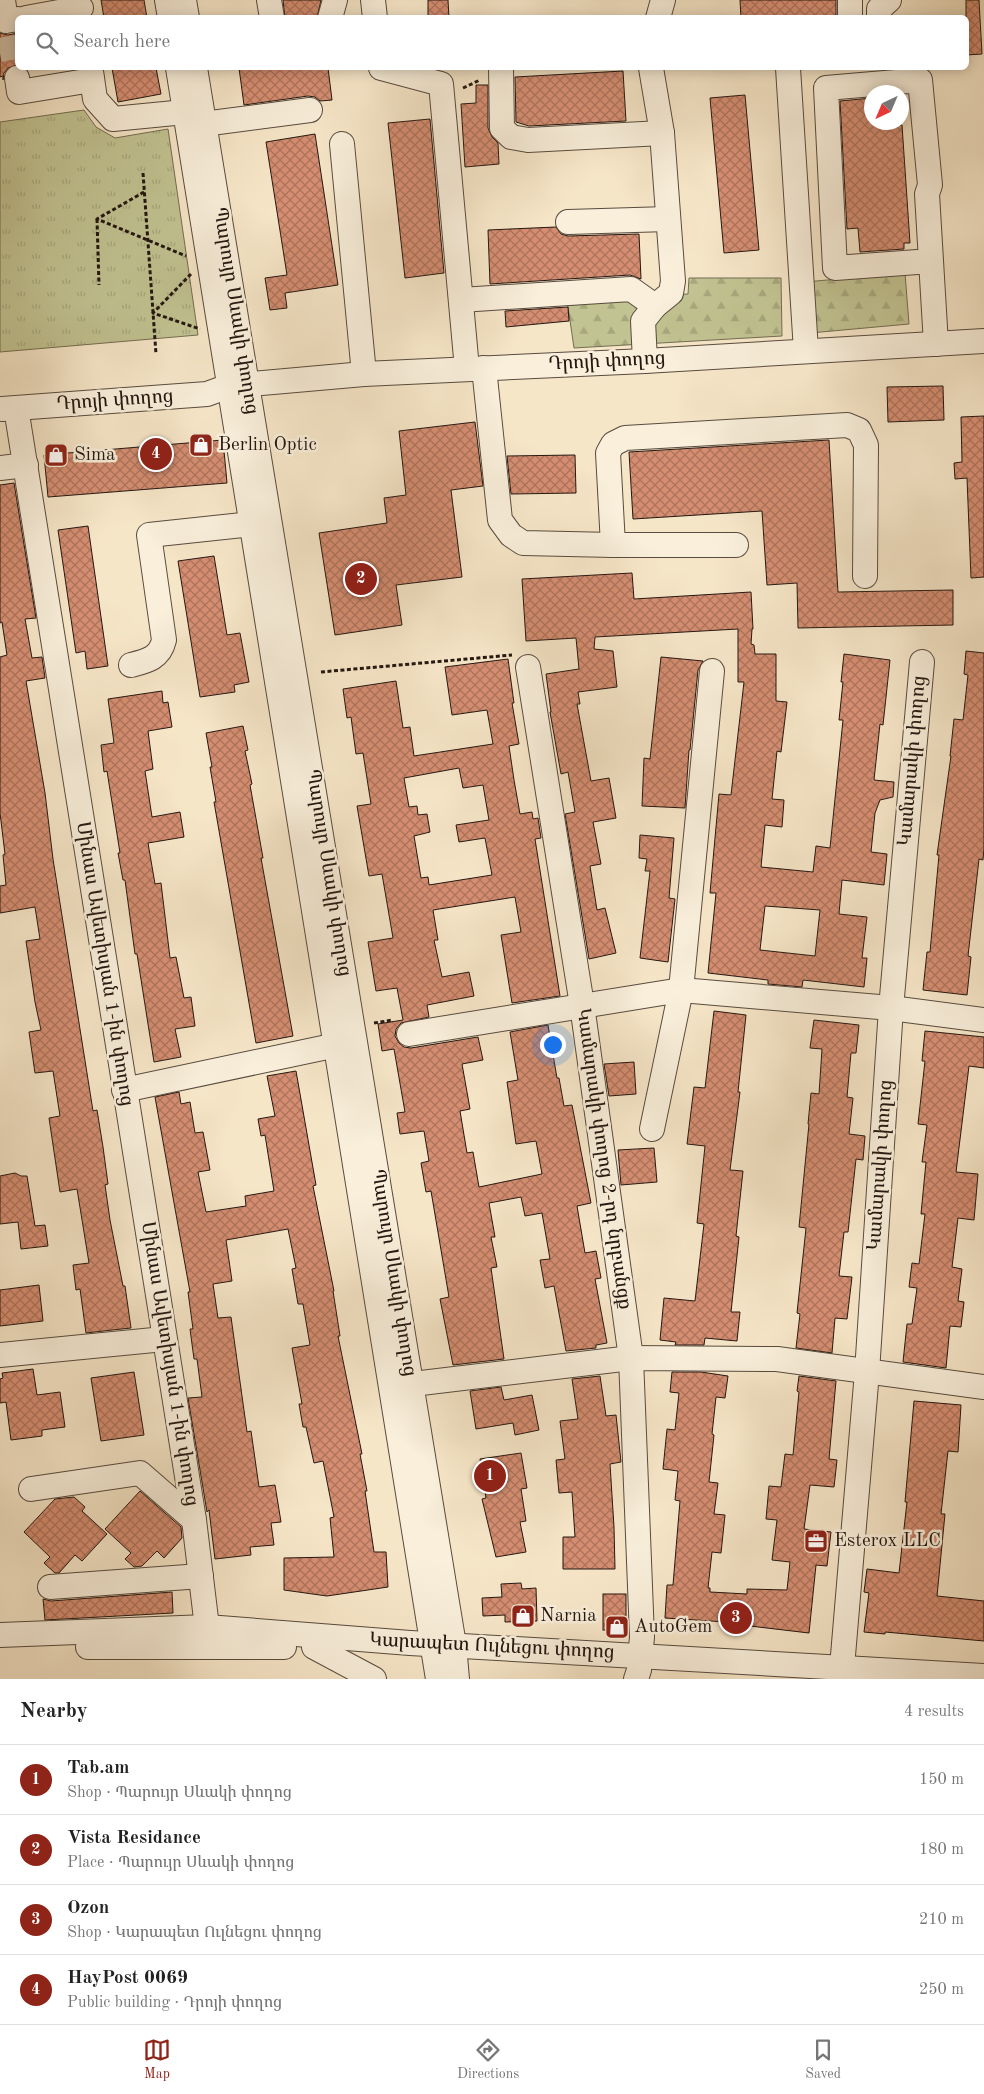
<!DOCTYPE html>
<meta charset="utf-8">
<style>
:root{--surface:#fff;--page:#f6f6f6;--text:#222;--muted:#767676;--line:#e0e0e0;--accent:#8f2418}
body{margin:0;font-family:"Old Standard TT","Noto Serif Armenian",serif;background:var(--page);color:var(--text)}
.compass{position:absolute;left:864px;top:85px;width:45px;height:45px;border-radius:50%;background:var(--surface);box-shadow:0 2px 12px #0003;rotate:224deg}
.you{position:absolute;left:552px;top:1044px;width:18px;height:18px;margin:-12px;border:4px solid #fff;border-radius:50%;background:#1a73e8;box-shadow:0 0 0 8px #1a73e833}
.badge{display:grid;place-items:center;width:32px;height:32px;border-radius:50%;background:var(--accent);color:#fff;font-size:16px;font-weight:700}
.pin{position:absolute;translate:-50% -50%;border:2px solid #fff;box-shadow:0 1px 5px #0006}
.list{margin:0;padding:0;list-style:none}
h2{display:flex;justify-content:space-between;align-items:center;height:65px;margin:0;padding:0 20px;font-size:21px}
h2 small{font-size:16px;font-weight:400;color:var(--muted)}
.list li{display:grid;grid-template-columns:32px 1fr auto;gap:15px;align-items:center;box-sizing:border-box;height:70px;padding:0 20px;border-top:1px solid var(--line)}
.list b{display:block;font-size:19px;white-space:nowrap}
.list p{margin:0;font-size:16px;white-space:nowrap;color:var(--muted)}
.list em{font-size:16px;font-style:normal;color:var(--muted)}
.icon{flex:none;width:28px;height:28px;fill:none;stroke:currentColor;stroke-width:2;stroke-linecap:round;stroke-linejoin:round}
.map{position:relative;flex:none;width:984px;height:1679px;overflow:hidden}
.search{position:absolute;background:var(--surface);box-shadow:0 2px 12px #0003;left:15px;right:15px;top:15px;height:55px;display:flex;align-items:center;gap:12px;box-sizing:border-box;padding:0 18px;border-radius:8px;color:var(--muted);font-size:19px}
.sheet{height:345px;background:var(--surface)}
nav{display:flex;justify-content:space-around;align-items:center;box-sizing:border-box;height:70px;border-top:1px solid var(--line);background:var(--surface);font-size:14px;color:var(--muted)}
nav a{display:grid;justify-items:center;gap:2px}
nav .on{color:var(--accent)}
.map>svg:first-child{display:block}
</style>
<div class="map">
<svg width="984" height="1679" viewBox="0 0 984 1679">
<defs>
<pattern id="grass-tufts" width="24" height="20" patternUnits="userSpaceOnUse" patternTransform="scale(1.25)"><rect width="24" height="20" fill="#c2c392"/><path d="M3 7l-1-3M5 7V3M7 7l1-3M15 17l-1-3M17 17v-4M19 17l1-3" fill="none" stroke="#a7a77d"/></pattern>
<pattern id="forest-firs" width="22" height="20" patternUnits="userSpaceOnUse" patternTransform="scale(1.25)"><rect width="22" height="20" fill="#c2c392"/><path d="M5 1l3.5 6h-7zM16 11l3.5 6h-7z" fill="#a7a77d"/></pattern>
<pattern id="building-cross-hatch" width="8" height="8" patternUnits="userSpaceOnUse" patternTransform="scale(1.25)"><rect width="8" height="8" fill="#d68e72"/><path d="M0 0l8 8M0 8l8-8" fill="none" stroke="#ad735c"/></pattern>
</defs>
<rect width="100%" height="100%" fill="#f6e6c8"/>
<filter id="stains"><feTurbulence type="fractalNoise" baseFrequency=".004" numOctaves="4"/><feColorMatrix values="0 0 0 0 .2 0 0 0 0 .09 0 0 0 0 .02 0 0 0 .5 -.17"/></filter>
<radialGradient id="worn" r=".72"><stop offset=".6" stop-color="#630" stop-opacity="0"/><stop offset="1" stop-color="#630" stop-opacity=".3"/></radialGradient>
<path fill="url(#grass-tufts)" stroke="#736d52" d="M84,110L96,127L115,138L168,129L198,335L0,352V122Z"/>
<g fill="url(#forest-firs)" stroke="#736d52">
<path d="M905,273L909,324L810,333L805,282Z"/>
<path d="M689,278H781L782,336L574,348L567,300L688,294Z"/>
</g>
<g fill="url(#building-cross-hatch)" stroke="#241711" fill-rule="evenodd">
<path d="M101,0H144L147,18H104Z"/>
<path d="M283,0H321L317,18H285Z"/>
<path d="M428,0H448L449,18H428Z"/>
<path d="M740,0H836V18H741Z"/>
<path d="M966,0H979L982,54L966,55Z"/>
<path d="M0,33L8,35L18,33V65L8,68L4,73L3,80V76L0,77Z"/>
<path d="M112,68H156L161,94L118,102Z"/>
<path d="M239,68H328L332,100L320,101L315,97L308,96L244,105Z"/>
<path d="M623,71L626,121L529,126L516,122L515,77Z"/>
<path d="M476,85H488V128L492,137L498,143L499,164L465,167L461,104L476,103Z"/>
<path d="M745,95L759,250L724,253L710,98Z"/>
<path d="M872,98V122H884L885,126L902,125L910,243H904V249L860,252L858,228L847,229L840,101Z"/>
<path d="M430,119L444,273L405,278L388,123Z"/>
<path d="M315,134L338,285L285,293L287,308L270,310L265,278L287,275L266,142Z"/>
<path d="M556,227L561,234L568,236L639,234L641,279L630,275L490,284L488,230Z"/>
<path d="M568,307L569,321L506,327L505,311Z"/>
<path d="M943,386L944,420L888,422L887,387Z"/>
<path d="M984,416V577L971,578L967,478L955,479L954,463L962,462L961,417Z"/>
<path d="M475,422L483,486L451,490L462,577L396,585L402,625L335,635L319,533L387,523L384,498L406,495L399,431Z"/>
<path d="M223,440L227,483L48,497L44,455Z"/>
<path d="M829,440L838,592L953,590V625L798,628L797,583L767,585L762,511L633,519L629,452Z"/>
<path d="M575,455L576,493L511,494L507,456Z"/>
<path d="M14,483L36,618L25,619L32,658L42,657L45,678L26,681L45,793L53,859L93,1111L97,1110L103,1147L108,1184L105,1185L110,1220L123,1286H125L131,1328L112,1330L86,1333L80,1289L76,1290L73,1265L89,1263L77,1189L60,1192L49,1118L60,1116L53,1071L35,1073L29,1032L41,1030L35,1002L26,941L40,939L35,907L0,913V886L6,885L3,855L5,854L0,813V657L7,655L2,622L0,623V485Z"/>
<path d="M88,526L108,666L87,669L85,651L76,653L58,530Z"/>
<path d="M214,556L227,635L240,633L249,682L234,685L235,692L200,697L178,561Z"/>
<path d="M632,573L634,599L751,592L753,629H752L751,644L754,645L755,654H776V701L787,702L781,752L777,751L772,799L784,800L782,827L765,825L761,867L813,872L816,846L830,848L843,720H839L843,682H841L844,654L890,660L883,725L880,724L874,780L894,782L893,797L880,800L875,813L871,852L887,854L884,885L842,880L839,914L867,917L862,958H867L864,987L803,980L802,987L768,984V980L708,973L716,893H710L719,794L731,795L744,682H738V629L595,637L594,649L613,651L617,687L578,692L580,704H577L591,781L609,778L616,818L593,822L601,864L590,866L597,910L605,908L616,953L589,959L565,814L575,812L568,772L561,774L550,712H551L546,674L579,669L576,638L526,641L522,579ZM765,906L820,910L815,956L760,950Z"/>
<path d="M966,651L984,653V848L983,860L979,859L968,956L971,957L967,995L923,990L927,952H930L939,855H937L951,756H950L954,719L963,720L968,675L964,674Z"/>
<path d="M661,657L703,661L698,670L690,750H689L685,808L642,806L644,758L650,759Z"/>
<path d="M508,659L514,703H512L519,744L509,746L514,780L520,814L532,812L533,819L538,818L541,838L535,839L560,996L512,1003L501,935L521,932L515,897L433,910L438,940H434L442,977L469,972L474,996L427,1005L429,1017L401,1023L396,1029L395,1036L399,1043L404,1047L411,1048L478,1037L483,1060L462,1064L470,1109L460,1111L467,1153L473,1152L479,1187L542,1174L536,1141L516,1144L507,1082L518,1080L510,1032L548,1025L557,1078H559L564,1106L572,1105L591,1203L577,1206L585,1253L596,1251L601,1278L595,1279L607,1343L596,1345V1348L566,1351L554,1286L545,1288L540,1260L550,1259L542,1213L525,1216L521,1197L489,1203L495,1237H491L497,1267L491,1268L504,1359L453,1365L440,1299L449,1297L431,1191L426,1192L421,1163L429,1161L424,1131L400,1134L397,1113L405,1112L394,1049L382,1051L378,1024L403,1020L397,988L376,991L368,942L393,938L382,874L369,876L357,806L371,804L363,753L356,754L351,717L347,718L343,689L396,681L403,728L410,727L414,756L493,744L487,710L452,715L445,667ZM459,768L463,788L483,785L489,820L456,825L459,842L485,838L492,875L429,885L428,877L421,878L414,836L430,832L427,814L418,815L417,806L409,807L404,778Z"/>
<path d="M162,691L163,703L168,702L172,727L148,731L153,769L145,771L152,817L180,812L184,837L148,843L155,884L161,883L170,958L176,957L184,998L191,997L195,1026L175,1029L181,1057L154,1062L137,954H135L125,880H123L118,853H120L107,771L104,772L101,745L114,743L108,699Z"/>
<path d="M243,726L248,750L245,751L252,784L250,785L263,858H261L293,1036L256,1043L214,802H216L210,767H212L206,733Z"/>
<path d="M640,835L674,838L669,898L675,899L668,962L640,958L650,871H645L647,859L639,858Z"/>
<path d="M714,1011L746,1015L738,1092H740L730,1170L743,1171L736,1236L739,1237L731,1312H740L737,1341L705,1338L704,1345H675L676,1342L660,1340L664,1298L695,1301L704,1224L697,1223L705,1146L687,1144L694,1087L705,1088Z"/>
<path d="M814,1020L859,1025L856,1053H851L847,1097L853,1098L849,1134L865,1136L863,1160L856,1159L848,1232H844L839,1276L852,1277L847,1319L835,1318L832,1353L796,1348L800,1314L797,1313L806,1228L799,1227L809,1124H808L811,1093L819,1094L822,1049L810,1048Z"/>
<path d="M925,1031L984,1037V1068L969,1066L956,1172L978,1174L974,1220L958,1218L952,1267L962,1269L958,1301L964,1302L961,1327L950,1326L946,1368L903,1362L907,1324H912L917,1288L909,1287L912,1263L919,1264L925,1214H921L926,1162H922L927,1125L918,1124L925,1061H922Z"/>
<path d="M634,1062L636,1094L609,1096L604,1064Z"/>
<path d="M296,1071L316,1185L313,1186L334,1291H333L340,1336H338L362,1454H360L367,1491H365L374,1552H386L388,1587L327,1596L284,1590V1558L334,1557L330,1518L334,1517L323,1461L314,1463L306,1427H303L299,1404H302L292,1348L310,1345L303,1304H298L292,1269L296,1268L288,1229L226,1240L232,1281L213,1284L218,1318L231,1317L247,1432L251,1431L259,1487L275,1485L281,1522L271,1523L274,1545L250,1547L251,1555L215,1559L209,1510L207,1512L188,1398L202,1397L197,1359H194L190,1329H193L188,1292H190L155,1097L179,1092L181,1104L190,1102L195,1133L203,1132L210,1170L198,1172L206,1212L246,1206L245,1196L274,1191L265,1135L261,1136L258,1119L275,1116L267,1076Z"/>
<path d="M654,1148L657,1182L621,1185L618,1150Z"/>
<path d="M15,1173L21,1176H27L35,1226L45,1225L48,1246L21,1249L18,1222L0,1224V1176Z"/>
<path d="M39,1285L43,1321L0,1326V1290Z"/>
<path d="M33,1369L37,1395L60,1392L65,1427L42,1430V1436L11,1440L6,1402L0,1403V1379L3,1378L2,1373Z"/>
<path d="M134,1372L144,1435L101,1441L91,1378Z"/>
<path d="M672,1372H701L728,1376L725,1398L716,1397L712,1434L714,1435L709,1482L718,1483L714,1514L725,1515L721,1553L712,1552L708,1588H710V1592L747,1594V1589L787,1590L790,1562L772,1560L777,1520L766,1519L769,1486L781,1487L785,1454L793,1455L799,1392L797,1391L799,1376L836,1381L829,1459L837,1460L834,1487L810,1485L804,1529L831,1532L827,1566L816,1565L809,1633L750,1626L749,1628L726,1627V1622L665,1618L667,1585H673L680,1501L675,1500L678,1471L663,1469L667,1429L675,1430L679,1393L670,1392Z"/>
<path d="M600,1376L606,1416L616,1415L621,1462L610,1464L614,1527L615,1569H563V1537H575L572,1492L559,1493L556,1460L565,1459L560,1421L578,1419L572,1379Z"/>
<path d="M501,1387L504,1400L532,1395L539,1430L515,1435L513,1423L476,1429L470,1391Z"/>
<path d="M914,1401L961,1405L958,1452L948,1451L941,1514H945L937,1596L984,1601V1641L885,1632V1634L864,1632L869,1593L864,1592L867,1569L899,1573L907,1502H905Z"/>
<path d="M521,1453L527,1488L521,1489L526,1521L520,1522L526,1552L496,1557L482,1499L486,1498L480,1459Z"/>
<path d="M140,1491L181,1527L182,1538L164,1558L157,1551L142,1566L134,1567L125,1559L131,1553L105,1529Z"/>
<path d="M74,1497L85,1507L82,1511L107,1534L82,1561L75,1555L59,1573H55L44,1563L50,1557L24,1532L55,1499Z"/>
<path d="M521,1583L522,1589L536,1588L537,1621L505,1622V1615L483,1616L482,1598L502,1597L501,1584Z"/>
<path d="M172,1592L173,1613L45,1620L43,1599L51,1601Z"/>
<rect x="603" y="1594" width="23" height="36"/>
</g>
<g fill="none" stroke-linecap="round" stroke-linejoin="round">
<path stroke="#d6c7ad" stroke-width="24" stroke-dasharray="24 12" stroke-linecap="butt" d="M9,36L17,78"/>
<g stroke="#584b3f" stroke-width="26">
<g id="minor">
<path d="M3,0L6,21L18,19"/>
<path d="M167,0L170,18"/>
<path d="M184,0L187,18"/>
<path d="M269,0L272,18"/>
<path d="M373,0L375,18"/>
<path d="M850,0V18"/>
<path d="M26,18L81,8"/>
<path d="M330,18L335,0"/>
<path d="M658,18L663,0"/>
<path d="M879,18V9L889,0"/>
<path d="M178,68L438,1679"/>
<path d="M195,68L454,1645L457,1679"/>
<path d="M381,68L441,84L467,369"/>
<path d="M501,68L502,128L511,137L528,140L662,133"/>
<path d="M788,68L806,351"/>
<path d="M91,71L95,99L113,119L185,112"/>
<path d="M17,78L19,92L92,80"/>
<path d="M188,126L310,110"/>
<path d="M342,144L364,374"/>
<path d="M568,222L668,219"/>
<path d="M931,261L835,268L826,88L920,80L930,185L927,194L936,344"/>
<path d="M461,300L631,289L655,306"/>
<path d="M645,361L643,321L655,306L671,293L673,281L662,133L651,68"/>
<path d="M484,368L500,520L511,535L523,543L613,545"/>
<path d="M16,408L194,1520L207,1627"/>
<path d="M2,409L207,394L229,386L364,374L645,361L984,341"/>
<path d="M0,468L26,465"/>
<path d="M736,545H613L608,453L613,444L625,438L847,425L859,430L866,445L865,576"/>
<path d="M131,665C147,661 160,658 164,640L149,535L252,524"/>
<path d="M528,667L582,1005L631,1358L642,1637L639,1670L636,1679"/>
<path d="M409,1034L681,990L891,1008L984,1020"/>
<path d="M124,1090L351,1042"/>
<path d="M652,1129L681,990L712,671"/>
<path d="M0,1355L164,1339"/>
<path d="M396,1386L631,1358L777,1359L984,1387"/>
<path d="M31,1489L140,1473L194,1520"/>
<path d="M50,1587L201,1576"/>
<path d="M0,1635L207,1627L410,1643L984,1676"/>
<path d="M88,1647H284"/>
<path d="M314,1647L374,1679"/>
<path d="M841,1679L867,1372L891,1008L922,662"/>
</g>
</g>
<g stroke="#241711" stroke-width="3" stroke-dasharray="4 2.5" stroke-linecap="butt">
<path d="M463,88L480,80"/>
<path d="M143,173L156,354"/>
<path d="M144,192L97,219L186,256"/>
<path d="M97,219L99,285"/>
<path d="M191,274L153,313L200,329"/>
<path d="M321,672L512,655"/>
<path d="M374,1023L393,1020"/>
</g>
<use href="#minor" stroke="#f9efdb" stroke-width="24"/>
</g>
<defs>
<g id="shop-square" transform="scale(1.25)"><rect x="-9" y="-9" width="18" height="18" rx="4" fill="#8f2418" stroke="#f9efdb"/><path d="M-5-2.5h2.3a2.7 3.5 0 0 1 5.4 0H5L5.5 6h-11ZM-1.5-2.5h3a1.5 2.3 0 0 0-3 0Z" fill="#fff"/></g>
<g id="office-square" transform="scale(1.25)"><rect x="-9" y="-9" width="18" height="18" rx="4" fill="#8f2418" stroke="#f9efdb"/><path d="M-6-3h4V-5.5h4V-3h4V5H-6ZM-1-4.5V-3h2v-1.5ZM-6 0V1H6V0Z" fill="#fff"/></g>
</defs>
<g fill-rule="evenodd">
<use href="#shop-square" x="201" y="445"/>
<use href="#shop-square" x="56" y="455"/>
<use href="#office-square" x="816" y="1541"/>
<use href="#shop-square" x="523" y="1616"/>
<use href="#shop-square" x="617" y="1627"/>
</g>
<g text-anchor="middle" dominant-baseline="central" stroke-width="5" stroke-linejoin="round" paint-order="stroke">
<g font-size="19" fill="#241711" stroke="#f9efdb">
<text transform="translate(235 311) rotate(81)">Պարույր Սևակի փողոց</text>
<text transform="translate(607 362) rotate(-3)">Դրոյի փողոց</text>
<text transform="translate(115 401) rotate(-4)">Դրոյի փողոց</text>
<text transform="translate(913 761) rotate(-85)">Կամարակի փողոց</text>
<text transform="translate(328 873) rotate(81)">Պարույր Սևակի փողոց</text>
<text transform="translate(104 964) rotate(81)">Մինաս Ավետիսյան 1-ին փողոց</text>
<text transform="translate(603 1159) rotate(82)">Կամարակի փողոց 2-րդ նրբանցք</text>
<text transform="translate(881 1165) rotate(-86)">Կամարակի փողոց</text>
<text transform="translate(393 1273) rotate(81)">Պարույր Սևակի փողոց</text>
<text transform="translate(169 1364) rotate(81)">Մինաս Ավետիսյան 1-ին փողոց</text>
<text transform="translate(492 1647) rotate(3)">Կարապետ Ուլնեցու փողոց</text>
</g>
<g font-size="19" fill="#241711" stroke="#f9efdb" text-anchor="start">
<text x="218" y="445">Berlin Optic</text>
<text x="74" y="455">Sima</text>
<text x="834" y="1541">Esterox LLC</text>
<text x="540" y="1616">Narnia</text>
<text x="634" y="1627">AutoGem</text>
</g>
</g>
<rect width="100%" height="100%" filter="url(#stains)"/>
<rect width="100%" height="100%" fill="url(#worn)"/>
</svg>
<svg class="compass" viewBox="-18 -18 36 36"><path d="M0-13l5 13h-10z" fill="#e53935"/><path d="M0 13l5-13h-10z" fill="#767676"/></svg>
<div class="you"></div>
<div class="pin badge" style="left:490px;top:1476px">1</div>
<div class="pin badge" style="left:361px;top:579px">2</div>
<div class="pin badge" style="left:736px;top:1618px">3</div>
<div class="pin badge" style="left:156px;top:454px">4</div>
<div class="search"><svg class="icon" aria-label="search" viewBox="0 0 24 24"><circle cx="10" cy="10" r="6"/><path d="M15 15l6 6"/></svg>Search here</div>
</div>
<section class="sheet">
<h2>Nearby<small>4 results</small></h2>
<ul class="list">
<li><span class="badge">1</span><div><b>Tab.am</b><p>Shop · Պարույր Սևակի փողոց</p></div><em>150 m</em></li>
<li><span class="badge">2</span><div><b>Vista Residance</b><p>Place · Պարույր Սևակի փողոց</p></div><em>180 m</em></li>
<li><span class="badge">3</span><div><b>Ozon</b><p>Shop · Կարապետ Ուլնեցու փողոց</p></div><em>210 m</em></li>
<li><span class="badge">4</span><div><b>HayPost 0069</b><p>Public building · Դրոյի փողոց</p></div><em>250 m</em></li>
</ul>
</section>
<nav>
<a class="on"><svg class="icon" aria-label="map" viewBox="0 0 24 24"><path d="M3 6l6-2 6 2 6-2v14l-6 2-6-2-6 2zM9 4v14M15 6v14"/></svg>Map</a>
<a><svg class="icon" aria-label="directions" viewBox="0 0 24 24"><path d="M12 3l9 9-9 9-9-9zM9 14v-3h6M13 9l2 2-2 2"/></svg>Directions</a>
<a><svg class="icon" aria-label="saved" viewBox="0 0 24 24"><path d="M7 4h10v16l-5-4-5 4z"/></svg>Saved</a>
</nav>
